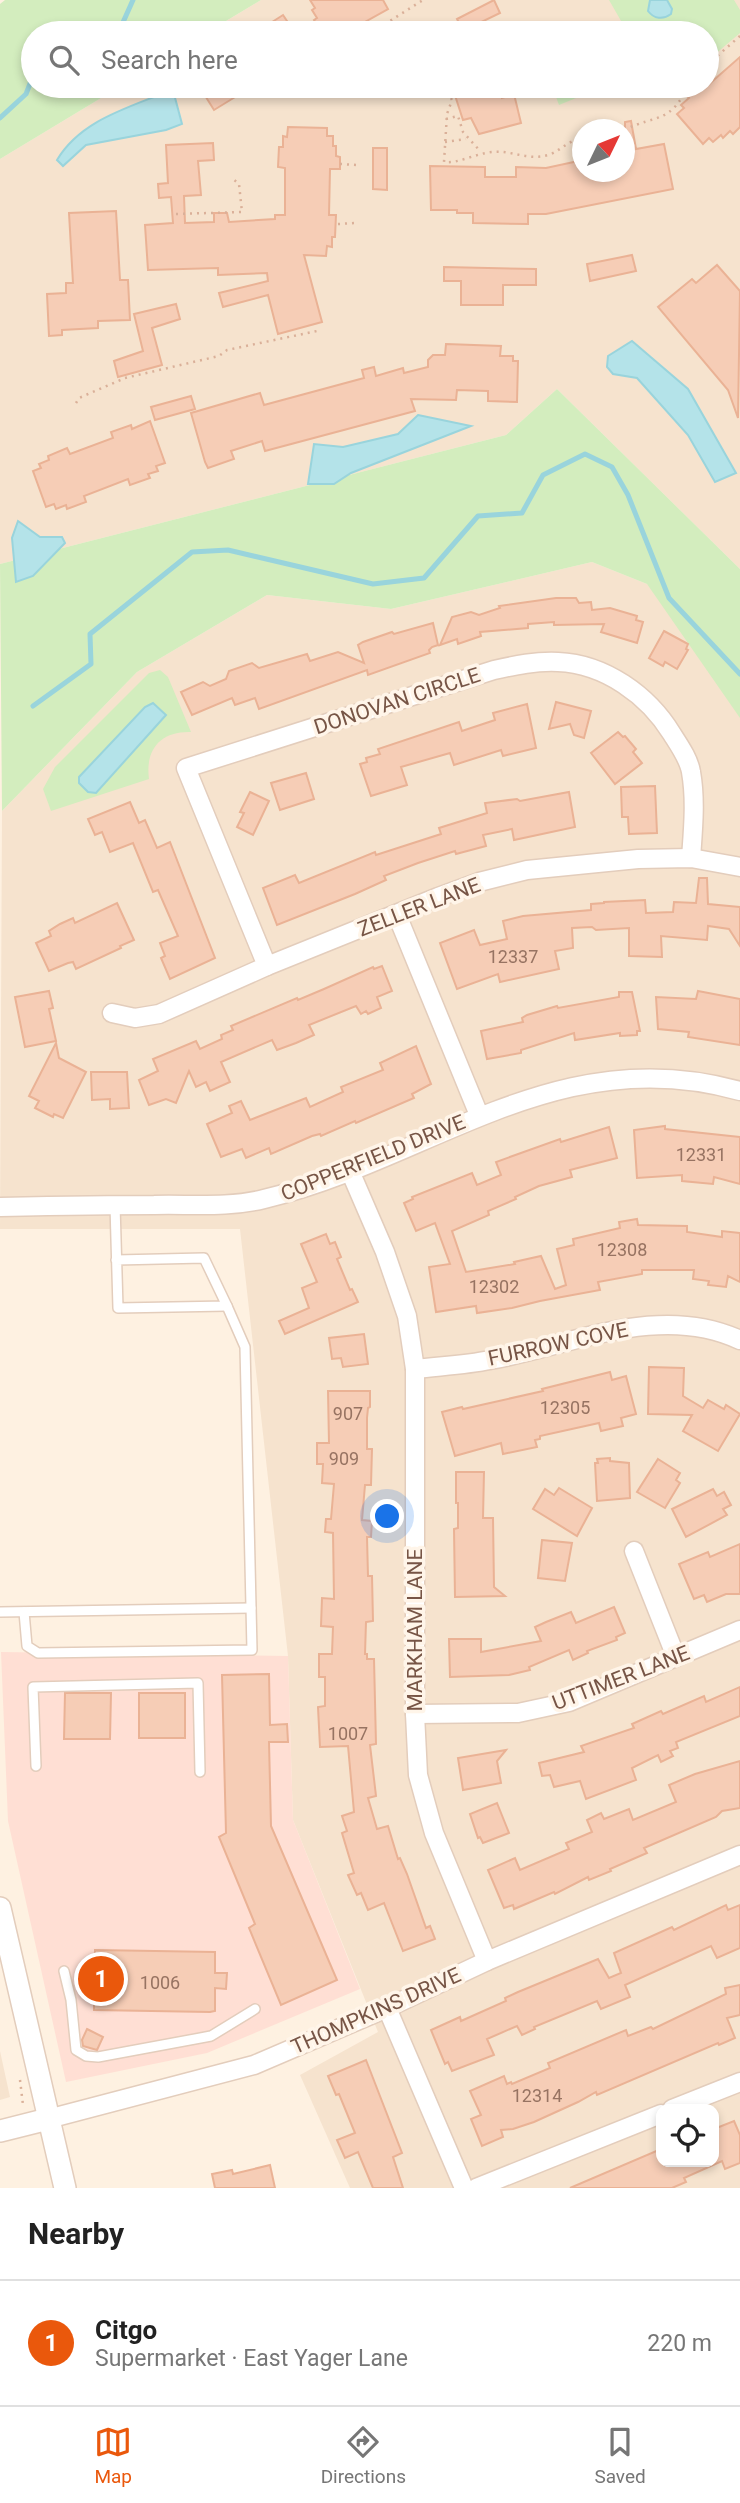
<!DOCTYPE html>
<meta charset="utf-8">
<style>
:root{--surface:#fff;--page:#f6f6f6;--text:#222;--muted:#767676;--line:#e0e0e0;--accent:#ea580c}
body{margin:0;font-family:Roboto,sans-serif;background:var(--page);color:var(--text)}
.controls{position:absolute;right:21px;bottom:21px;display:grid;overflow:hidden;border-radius:14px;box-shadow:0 4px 10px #0003}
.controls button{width:63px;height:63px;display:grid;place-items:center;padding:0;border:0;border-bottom:2px solid var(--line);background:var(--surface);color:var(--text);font:35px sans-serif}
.compass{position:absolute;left:572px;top:119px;width:63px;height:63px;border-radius:50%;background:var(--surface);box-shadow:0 4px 10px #0003;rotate:47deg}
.you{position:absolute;left:388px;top:1517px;width:24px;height:24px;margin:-18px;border:5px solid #fff;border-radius:50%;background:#1a73e8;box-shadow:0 0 0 10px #1a73e833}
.badge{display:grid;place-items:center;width:46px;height:46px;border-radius:50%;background:var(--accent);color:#fff;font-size:23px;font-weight:700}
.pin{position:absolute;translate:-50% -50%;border:4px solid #fff;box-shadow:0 2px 7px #0006}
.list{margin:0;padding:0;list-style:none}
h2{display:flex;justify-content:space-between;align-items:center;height:91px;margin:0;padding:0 28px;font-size:30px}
h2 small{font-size:23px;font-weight:400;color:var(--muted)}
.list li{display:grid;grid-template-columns:46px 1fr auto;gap:21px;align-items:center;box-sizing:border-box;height:126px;padding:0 28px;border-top:2px solid var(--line)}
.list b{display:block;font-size:26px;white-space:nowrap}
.list p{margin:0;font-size:23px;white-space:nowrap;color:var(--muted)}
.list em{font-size:23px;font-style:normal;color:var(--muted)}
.icon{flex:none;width:38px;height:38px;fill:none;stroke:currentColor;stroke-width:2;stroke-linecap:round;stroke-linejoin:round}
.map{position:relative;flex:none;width:740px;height:2188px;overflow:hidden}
.search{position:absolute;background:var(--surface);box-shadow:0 4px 10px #0003;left:21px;right:21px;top:21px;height:77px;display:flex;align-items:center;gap:18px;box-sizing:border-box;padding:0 24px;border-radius:38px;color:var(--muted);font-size:26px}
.sheet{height:217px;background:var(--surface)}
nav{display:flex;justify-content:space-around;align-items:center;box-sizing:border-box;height:98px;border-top:2px solid var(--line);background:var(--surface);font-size:19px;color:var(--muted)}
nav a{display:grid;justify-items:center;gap:4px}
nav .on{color:var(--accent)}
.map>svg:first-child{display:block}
</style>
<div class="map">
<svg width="740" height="2188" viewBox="0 0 740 2188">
<rect width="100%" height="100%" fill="#fef1e1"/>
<g fill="#f6e3ce" fill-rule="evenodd">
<path d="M261,0H740V569L557,389L506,435L0,564V159L121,86H707V33H206ZM582,130H624V172H582Z"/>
<path d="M592,562L647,584L740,651V2188H350L300,2075L378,2032L293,1820L288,1656L240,1229H0L2,811L137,672L267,595L391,609ZM661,2109H714V2162H661Z"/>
<path d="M0,2051L10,2097L0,2100Z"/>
</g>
<path fill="#ffdfd4" d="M1,1652L288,1656L293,1820L360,1989L207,2053L66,2082L8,1821Z"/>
<g fill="#d3edbe">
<path d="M5,0H261L206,33H33V86H121L0,159V4Z"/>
<path d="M609,0H734L740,10V33L707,61V33H628Z"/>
<path d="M552,86H586L579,90L581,96L559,105Z"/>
<path d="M557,389L740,569V718L647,584L592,562L391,609L267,595L137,672L2,811L0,564L506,435Z"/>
<path d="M160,670L168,677L191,732C161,731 145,749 149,779L51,811L43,789L55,767L149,673Z"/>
</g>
<g fill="#b4e3e9" stroke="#99d4dc" stroke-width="2">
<path d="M650,0H667L672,9L671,14C663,20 654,19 648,11Z"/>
<path d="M169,91L174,94L182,124L166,130L86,145L63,166L57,160C81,120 128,108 169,91Z"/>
<path d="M632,341L688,389L736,473L715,482L688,435L637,378L613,374L607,367L608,356Z"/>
<path d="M418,415L471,426L351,473L334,484H308L314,444L343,447L398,434Z"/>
<path d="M18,521L40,537H62L65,543L33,576L16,582L12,538Z"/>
<path d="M153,703L166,715L96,793L88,792L79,783V777L145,707Z"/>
</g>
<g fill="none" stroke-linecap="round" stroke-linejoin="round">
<g stroke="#99d4dc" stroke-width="5">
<path d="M114,33L120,29L133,0"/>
<path d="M0,118L26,94L33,76"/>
<path d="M33,706L91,664L90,634L192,552L228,550L373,584L424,578L478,516L522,513L543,475L585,454L612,467L628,495L669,598L740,674"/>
</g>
</g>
<g fill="#f6cdb6" stroke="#eab295" stroke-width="2">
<path d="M310,0H383L388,9L345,33H322L314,20L317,18L312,10L315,8Z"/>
<path d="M494,0L500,13L463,31L457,19Z"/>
<path d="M283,15L295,33H255Z"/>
<path d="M740,57V127L733,134L730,131L723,138L721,135L713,142L709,138L703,144L677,114L684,108L681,105L689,98L686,95L697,86H707Z"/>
<path d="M199,86H253L214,110Z"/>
<path d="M452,86H501L502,98L514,94L521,123L479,134L471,118L463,120Z"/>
<path d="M631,121L636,149L664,144L673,189L546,214H528V224L473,223V213H457V210H431L430,166L485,167V177H516V167L546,168L583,160V172H625V122Z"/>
<path d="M288,127L327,128V136H333V146H336V156L340,157V169H330L329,215H336L335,237H332V247L327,246L326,256L304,255L322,322L278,334L268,295L223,307L219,293L268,281L267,273L218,275V268L148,270L145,225L173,223L171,197L159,198L158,184L168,183L166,145L213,143L214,160L198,161L201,195L184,196L185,223L214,222V213H227L229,222L275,219V215H285V168L278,167L279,147H283V136L287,137Z"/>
<path d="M373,148H387V190L373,189Z"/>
<path d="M116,211L120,280H128L130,320L98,321V328L62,330V335L49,336L47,294L66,293V283H73L69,213Z"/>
<path d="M632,255L636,271L590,281L587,264Z"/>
<path d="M717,265L740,291L738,418L728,390L658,307L692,279L696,283Z"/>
<path d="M444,267L536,269V285H503V305H461V281H444Z"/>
<path d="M176,304L180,319L152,328L162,365L118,377L114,361L143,351L134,314Z"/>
<path d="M446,344L501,346L500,356H513V361H518L517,402L488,401V391L457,390L456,400L411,399L415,411L265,451L262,441L231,451L234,459L208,468L205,462L191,413L260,393L264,405L364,378L362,370L374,367L376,376L403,368L404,373L428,367V360L433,355H445Z"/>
<path d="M191,396L195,409L155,420L151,407Z"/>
<path d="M150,421L165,463L156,466L158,471L148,474L150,478L130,485L128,479L84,496L86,502L67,509L66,505L56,509L54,504L46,507L33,471L41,468L39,464L49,460L48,456L67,448L70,454L113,438L111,432L131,425L132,429Z"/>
<path d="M556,598H576L579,603L591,602L592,610L610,608L637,616L636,620L643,622L637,643L601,632L604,624L554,625V622L528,624V628L480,632L481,636L458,644L457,639L440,645L452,617L471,612L479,615L500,608L499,606Z"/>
<path d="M433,623L438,645L432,647L429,650L430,653L368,675L367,670L259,709L255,698L235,705L232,698L192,715L181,692L203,682L210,686L226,679L229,671L252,663L259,668L307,654L310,661L338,652L364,663L358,645L363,642L392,632L394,634Z"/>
<path d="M664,631L688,644L686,649L688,650L677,669L665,662L663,666L649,658Z"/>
<path d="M556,702L591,711L584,738L574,735L570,724L549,729Z"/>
<path d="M527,704L536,748L503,756L501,750L454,765L450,753L401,767L407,785L371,796L360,764L367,762L366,758L380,754L378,749L459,722L462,731L495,720L493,713Z"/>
<path d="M618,732L623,737L625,736L636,749L633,752L642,763L615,784L591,753Z"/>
<path d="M306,773L314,799L280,810L271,783Z"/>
<path d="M655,786L657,833L629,834L628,817H622L621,787Z"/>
<path d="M250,792L269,801L253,835L237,827L244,813L240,812Z"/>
<path d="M569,792L575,827L514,840L512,829L483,835L486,846L456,854L455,851L418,863L384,876L386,880L355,894L277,925L263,888L295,875L299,883L375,852L376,855L441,834L439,828L487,813L485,803L517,799L520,801Z"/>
<path d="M130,802L139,823L145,820L157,848L170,842L215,958L170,979L161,958L165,956L160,943L178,936L158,890L153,892L133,843L110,852L102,832L95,835L88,819Z"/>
<path d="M699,878H707L708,904L740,907V946L729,929L708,926L707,940L661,936L662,957L629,956V928L596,930L592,927L572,928L573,948L555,951L559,969L500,982L498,974L457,989L440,943L474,930L480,945L507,939L503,921L523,916L591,910V904L604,903V902L645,900L646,913L673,912L674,902L696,903Z"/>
<path d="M117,903L134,940L120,946L121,948L76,969L73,962L68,963L49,971L36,943L51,936L49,931L60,924L73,918L75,923Z"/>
<path d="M382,966L392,991L377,997L381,1008L368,1014L366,1011L361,1014L356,1006L309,1025L314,1035L296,1043L277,1050L272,1040L221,1062L230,1082L210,1091L206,1082L196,1087L189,1071L176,1103L166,1099L149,1105L139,1080L158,1071L153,1059L196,1041L200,1049L222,1039L221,1035L233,1030L231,1026L297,998L298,1000L324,989L373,967L374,969Z"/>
<path d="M49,991L53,1008L49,1009L56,1041L25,1047L15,997Z"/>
<path d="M698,991L740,999V1045L688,1037L689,1032L658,1029L656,997L696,999Z"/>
<path d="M619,992H632L640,1031H637V1035L620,1036V1033L575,1040L574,1033L521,1050V1053L487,1059L481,1031L523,1022L522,1018L527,1015L557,1006L558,1008L619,997Z"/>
<path d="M56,1043L59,1058L86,1072L63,1118L54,1114L53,1117L35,1108L39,1101L29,1096Z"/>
<path d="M416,1046L431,1084L412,1094L414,1098L356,1123L355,1121L321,1136L320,1134L312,1136L271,1154L269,1148L246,1158L242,1149L221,1157L207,1124L232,1113L229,1106L241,1101L250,1120L306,1098L310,1107L343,1092L341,1087L383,1070L380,1063Z"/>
<path d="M91,1072H127L129,1108L110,1109V1099L92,1100Z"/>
<path d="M665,1126V1129L740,1137V1184L714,1177L713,1184L682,1181V1175L637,1178L634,1130Z"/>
<path d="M609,1127L617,1158L570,1170L572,1177L539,1186L515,1197L516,1199L488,1211L489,1215L452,1231L466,1272L515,1264L514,1262L541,1256L555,1289L566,1285L557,1249L574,1245L573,1239L620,1228L619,1222L637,1219L638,1225L687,1226V1232L722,1237V1231L740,1233V1282L728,1276L726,1287L708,1285L709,1281L693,1279L694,1270H642V1274L598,1282L600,1290L540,1301L512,1308L477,1313L476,1306L436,1312L429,1267L450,1264L435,1223L416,1231L404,1203L413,1199L412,1197L472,1173L477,1185L501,1175L496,1162L560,1139L561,1142Z"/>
<path d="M326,1234L330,1244L335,1242L341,1257L337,1259L350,1290L352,1289L358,1302L285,1334L279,1321L309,1308L302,1288L317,1282L301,1244Z"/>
<path d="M364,1334L368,1364L343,1367L341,1358L332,1359L329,1338Z"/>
<path d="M649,1367L684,1368L683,1396L703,1408L708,1400L724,1409L726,1405L740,1414L718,1451L683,1431L692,1415L648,1414Z"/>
<path d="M610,1372L612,1380L626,1376L636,1414L621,1418L623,1426L601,1431L599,1423L540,1436V1439L535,1440L537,1447L503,1454L501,1443L455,1456L442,1412L462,1407L463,1409L543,1391L542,1389Z"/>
<path d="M328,1391H370V1407L368,1408L367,1418V1449H372L371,1485H365L362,1520L372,1521L371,1537H367L368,1576H372L373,1621L366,1622L365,1654H367V1659H374L376,1744L370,1745L376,1796L368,1798L377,1829L388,1826L398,1859L400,1858L407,1874L426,1928L430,1926L435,1939L403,1951L384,1903L368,1910L361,1893L357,1895L348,1875L354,1873L342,1833L347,1831L342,1816L354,1812L348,1746L320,1747L318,1707L325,1706V1677H319V1654H332L333,1627L321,1626L322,1598L334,1599L333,1533L325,1532L326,1519H331L334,1484L322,1483L323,1464H317V1443H329Z"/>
<path d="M610,1458V1461L629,1463L630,1498L597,1501L595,1463H598L597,1459Z"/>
<path d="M658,1459L680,1473L676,1480L680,1483L665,1508L637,1492Z"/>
<path d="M456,1472H484L483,1518H493L494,1587L505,1596L455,1597L454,1529L458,1528V1503H456Z"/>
<path d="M559,1488L592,1508L577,1536L533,1509L545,1489L554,1495Z"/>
<path d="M713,1489L717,1496L724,1492L731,1505L723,1509L727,1515L686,1537L672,1509Z"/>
<path d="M542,1540L572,1543L565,1581L538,1578Z"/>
<path d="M740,1544V1594H726L707,1602L704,1595L694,1599L679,1564L708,1552L710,1557Z"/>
<path d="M614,1607L625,1633L616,1637L617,1640L587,1651L588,1653L573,1660L569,1650L529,1667L530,1670L509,1675L450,1677L449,1639H481V1652L541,1641L535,1627L546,1622L571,1612L576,1623Z"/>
<path d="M269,1674L270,1725L287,1724L288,1742H269L271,1826L337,1980L281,2005L249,1928L255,1924L219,1837L226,1833L222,1675Z"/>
<path d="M740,1687V1716L676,1742L678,1748L670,1751L673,1756L661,1762L658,1755L632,1768L636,1780L586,1799L580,1781L554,1787L550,1775L542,1776L539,1763L584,1752L581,1746L634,1728L632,1724L661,1711L663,1714L704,1696L706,1702Z"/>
<path d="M65,1693H111L110,1739H64Z"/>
<rect x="139" y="1693" width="46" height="45"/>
<path d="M506,1750L497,1761L501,1783L463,1790L458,1758Z"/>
<path d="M740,1761V1808L722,1811L716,1817L644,1848L647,1853L610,1869L611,1871L589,1880L588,1877L555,1894L554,1892L514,1909L513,1905L504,1908L488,1870L515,1858L520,1870L569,1849L566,1843L592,1832L587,1820L601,1813L604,1819L629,1809L633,1820L676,1802L669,1785L695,1774Z"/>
<path d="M497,1803L509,1833L483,1843L480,1837L478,1838L470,1814Z"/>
<path d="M726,1905L728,1910L740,1905V1948L717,1958L711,1946L625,1985L630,1997L601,2009L597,2001L534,2027L535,2029L522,2035L517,2026L487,2039L494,2055L452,2071L448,2062L445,2064L431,2030L460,2017L461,2021L506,2001L505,1998L518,1992L598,1959L609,1978L621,1973L614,1953L672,1927L674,1930Z"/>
<path d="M95,1950L215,1952V1973H227L226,1989L215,1988V2011L210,2012L94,2010Z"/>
<path d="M740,1985V2015L727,2018L735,2038L719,2045L718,2043L597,2095L596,2092L578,2102L534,2122L513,2129L501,2130L503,2137L482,2146L471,2119L481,2115L470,2091L504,2076L507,2084L511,2082L512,2084L550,2068L548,2063L626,2030L628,2036L651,2027L653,2029L726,1994L725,1988Z"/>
<path d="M87,2029L103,2037L97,2050L83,2046L82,2040Z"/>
<path d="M366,2060L402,2153L393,2157L403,2188H373L358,2152L345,2158L337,2140L355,2133L339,2094L336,2095L328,2076Z"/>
<path d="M734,2121L740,2135V2163L725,2169L722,2161L684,2178L686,2182L672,2188H570L661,2149V2162H714V2129Z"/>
<path d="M270,2165L275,2188H215L212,2174L232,2170L233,2174Z"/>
</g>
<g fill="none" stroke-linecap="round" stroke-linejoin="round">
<g stroke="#e3cdbc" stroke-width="12">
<g id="service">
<path d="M115,1205L118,1308L227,1306L204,1258L116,1260"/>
<path d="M0,1612L251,1608"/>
<path d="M24,1612L27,1646L38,1653L252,1650L245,1347L227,1306"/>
<path d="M36,1766L33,1687L198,1683L200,1772"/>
<path d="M64,1971L71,2000L76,2050L86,2056L98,2057L211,2036L255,2009"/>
</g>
</g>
<g stroke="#e3cdbc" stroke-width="21">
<g id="minor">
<path d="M397,915L479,1115"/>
<path d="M267,966L186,768L494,670C516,665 536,661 558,662C605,664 648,695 672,734C679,745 689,759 691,772C696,800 693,830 691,858"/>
<path d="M112,1013L135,1018L159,1014L267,966L438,897L479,882L527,870L638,859L691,858L740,867"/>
<path d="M350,1171L385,1252L407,1316L415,1369V1714L418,1775L434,1833L487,1961"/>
<path d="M0,1207C51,1206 102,1205 154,1205C190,1204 229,1208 264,1199C429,1160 557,1039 740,1091"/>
<path d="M415,1369C440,1366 466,1365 490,1360C571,1346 659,1302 740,1340"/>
<path d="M634,1551L676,1657"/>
<path d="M415,1714L518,1713L569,1702L740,1630"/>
<path d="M387,2008L464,2188"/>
<path d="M672,2109L740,2082"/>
<path d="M48,2119L254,2065L387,2008L487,1961L740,1855"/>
<path d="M476,2188L661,2114"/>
</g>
</g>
<g stroke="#e3cdbc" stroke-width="24">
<g id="tertiary">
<path d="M0,1908L65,2188"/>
<path d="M0,2131L48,2119"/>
</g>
</g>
<g stroke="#dab099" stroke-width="2.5" stroke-dasharray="2 5" stroke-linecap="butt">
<path d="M368,29L371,33L423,0"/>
<path d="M707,65L740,36"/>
<path d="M444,86L452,100L447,114L444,162C458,164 476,153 493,152C511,150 529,161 548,155C561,151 569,139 582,139"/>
<path d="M446,119L458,116L463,132L481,152"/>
<path d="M624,130C657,114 670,124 688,86"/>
<path d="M445,142L466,139"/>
<path d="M340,164L357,165"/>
<path d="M176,214L242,212L239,184L233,179"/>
<path d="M338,224L356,223"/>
<path d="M76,403L79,398L125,378L219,356L227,350L317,331"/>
<path d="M20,2080L23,2105"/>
</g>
<use href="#service" stroke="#fff" stroke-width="9"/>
<use href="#minor" stroke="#fff" stroke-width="18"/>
<use href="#tertiary" stroke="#fff" stroke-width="21"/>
</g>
<g text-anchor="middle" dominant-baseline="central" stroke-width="7" stroke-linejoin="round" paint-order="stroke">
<g font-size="18" fill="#977362">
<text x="513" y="956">12337</text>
<text x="701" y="1154">12331</text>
<text x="622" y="1249">12308</text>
<text x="494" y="1286">12302</text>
<text x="565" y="1407">12305</text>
<text x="348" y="1413">907</text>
<text x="344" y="1458">909</text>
<text x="348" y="1733">1007</text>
<text x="160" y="1982">1006</text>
<text x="537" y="2095">12314</text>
</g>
<g font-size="21" fill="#775546" stroke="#fff5e9">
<text transform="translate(397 701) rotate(-18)">DONOVAN CIRCLE</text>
<text transform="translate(419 907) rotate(-21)">ZELLER LANE</text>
<text transform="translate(373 1158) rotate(-22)">COPPERFIELD DRIVE</text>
<text transform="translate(558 1344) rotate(-12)">FURROW COVE</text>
<text transform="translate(415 1630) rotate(-90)">MARKHAM LANE</text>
<text transform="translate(621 1678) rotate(-21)">UTTIMER LANE</text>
<text transform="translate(376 2011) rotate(-24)">THOMPKINS DRIVE</text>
</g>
</g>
</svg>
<div class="controls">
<button><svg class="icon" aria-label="locate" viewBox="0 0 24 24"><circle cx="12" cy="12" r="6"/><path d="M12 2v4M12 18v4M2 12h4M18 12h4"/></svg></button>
</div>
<svg class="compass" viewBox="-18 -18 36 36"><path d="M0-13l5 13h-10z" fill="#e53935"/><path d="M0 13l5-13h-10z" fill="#767676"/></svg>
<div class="you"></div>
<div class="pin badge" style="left:101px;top:1979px">1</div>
<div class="search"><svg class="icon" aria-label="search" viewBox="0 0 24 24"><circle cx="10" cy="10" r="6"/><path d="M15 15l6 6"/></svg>Search here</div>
</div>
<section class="sheet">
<h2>Nearby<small></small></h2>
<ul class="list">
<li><span class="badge">1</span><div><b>Citgo</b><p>Supermarket · East Yager Lane</p></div><em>220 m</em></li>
</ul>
</section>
<nav>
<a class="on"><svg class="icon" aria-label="map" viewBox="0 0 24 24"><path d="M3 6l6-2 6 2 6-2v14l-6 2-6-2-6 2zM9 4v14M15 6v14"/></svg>Map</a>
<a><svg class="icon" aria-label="directions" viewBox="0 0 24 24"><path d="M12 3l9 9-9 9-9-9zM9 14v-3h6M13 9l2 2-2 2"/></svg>Directions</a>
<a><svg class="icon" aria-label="saved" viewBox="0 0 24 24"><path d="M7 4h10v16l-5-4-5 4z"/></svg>Saved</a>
</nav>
